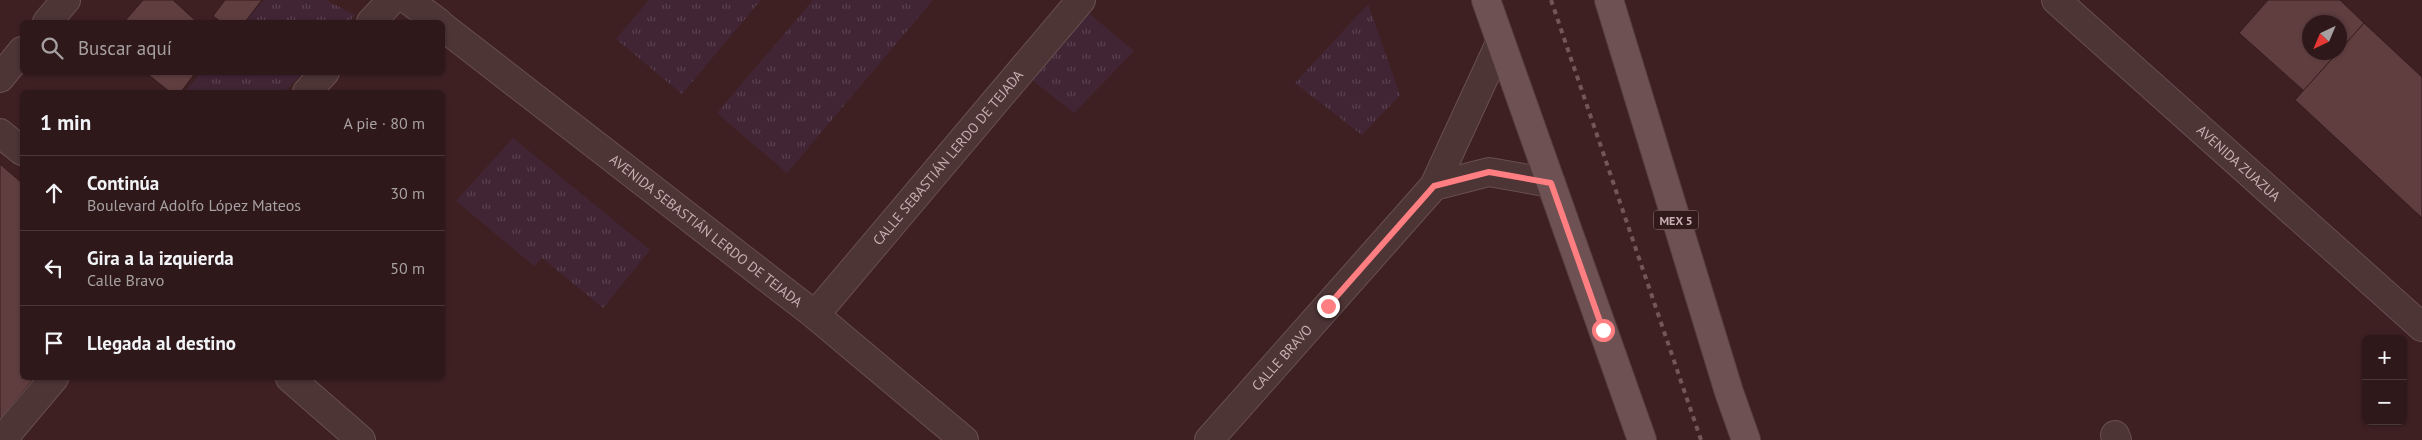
<!DOCTYPE html>
<html lang="es">
<meta charset="utf-8">
<style>
:root{--surface:#2e181a;--page:#362123;--text:#f1f3f6;--muted:#a7a0a2;--line:#493739}
body{margin:0;font-family:"PT Sans",sans-serif;background:var(--page);color:var(--text)}
.controls{position:absolute;right:15px;bottom:15px;display:grid;overflow:hidden;border-radius:8px;box-shadow:0 1px 4px #0004}
.controls button{width:45px;height:45px;display:grid;place-items:center;padding:0;border:0;border-bottom:1px solid var(--line);background:var(--surface);color:var(--text);font:25px sans-serif}
.compass{position:absolute;left:2302px;top:15px;width:45px;height:45px;border-radius:50%;background:var(--surface);box-shadow:0 1px 4px #0004;rotate:224deg}
.stop{position:absolute;width:15px;height:15px;margin:-11px;border:4px solid #ff7e81;border-radius:50%;background:#fff}
.stop.end{background:#ff7e81;border-color:#fff;box-shadow:0 1px 5px #0008}
.list{margin:0;padding:0;list-style:none}
h2{display:flex;justify-content:space-between;align-items:center;height:65px;margin:0;padding:0 20px;font-size:21px}
h2 small{font-size:16px;font-weight:400;color:var(--muted)}
.list li{display:grid;grid-template-columns:32px 1fr auto;gap:15px;align-items:center;box-sizing:border-box;height:75px;padding:0 20px;border-top:1px solid var(--line)}
.list b{display:block;font-size:19px;white-space:nowrap}
.list p{margin:0;font-size:16px;white-space:nowrap;color:var(--muted)}
.list em{font-size:16px;font-style:normal;color:var(--muted)}
.icon{flex:none;width:28px;height:28px;fill:none;stroke:currentColor;stroke-width:2;stroke-linecap:round;stroke-linejoin:round}
.map{position:relative;flex:none;width:2422px;height:440px;overflow:hidden}
.search{position:absolute;background:var(--surface);box-shadow:0 1px 4px #0004;left:20px;top:20px;width:425px;height:55px;display:flex;align-items:center;gap:12px;box-sizing:border-box;padding:0 18px;border-radius:8px;color:var(--muted);font-size:19px}
.panel{position:absolute;background:var(--surface);box-shadow:0 1px 4px #0004;left:20px;top:90px;width:425px;height:290px;border-radius:8px}
.map>svg:first-child{display:block}
</style>
<div class="map">
<svg width="2422" height="440" viewBox="0 0 2422 440">
<defs>
<pattern id="grass-tufts" width="24" height="20" patternUnits="userSpaceOnUse" patternTransform="scale(1.25)"><rect width="24" height="20" fill="#412535"/><path d="M3 7l-1-3M5 7V3M7 7l1-3M15 17l-1-3M17 17v-4M19 17l1-3" fill="none" stroke="#5b4250"/></pattern>
</defs>
<rect width="100%" height="100%" fill="#3e2022"/>
<g fill="url(#grass-tufts)">
<path d="M264,0H326L355,15L349,22H244Z"/>
<path d="M649,0H761L682,94L616,39Z"/>
<path d="M813,0H933L787,173L717,113Z"/>
<path d="M1368,4L1400,95L1362,135L1295,83Z"/>
<path d="M1081,7L1134,51L1074,113L1021,71Z"/>
<path d="M201,73V72L303,73L284,92H184Z"/>
<path d="M513,138L650,250L603,308L542,258L534,266L456,201Z"/>
</g>
<g fill="#603e40" stroke="#341b1c">
<path d="M143,0H173L197,22H124Z"/>
<path d="M225,0H262L245,22H221L213,16Z"/>
<path d="M2268,0H2340L2364,23L2340,51V22H2310V52H2338L2304,91L2239,33Z"/>
<path d="M2364,23L2422,77V218L2295,100Z"/>
<path d="M145,72H196L181,92H170Z"/>
<path d="M0,164L22,183V378H34L0,420Z"/>
</g>
<g fill="none" stroke-linecap="round" stroke-linejoin="round">
<g stroke="#684f50" stroke-width="30">
<g id="minor">
<path d="M408,0L438,22"/>
<path id="s1" d="M2056,0L2422,327"/>
<path d="M47,22L66,0"/>
<path d="M371,22L392,0"/>
<path id="s2" d="M442,26L815,315L964,440"/>
<path d="M0,78L22,51"/>
<path d="M307,92L325,72"/>
<path d="M0,133L22,151"/>
<path d="M1434,186L1489,172L1551,183"/>
<path id="s3" d="M815,315L1081,0"/>
<path d="M290,378L361,440"/>
<path d="M2115,435L2117,440"/>
<path d="M2,440L54,378"/>
<path id="s4" d="M1209,440L1434,186L1500,43"/>
</g>
</g>
<g stroke="#563d3e" stroke-width="30">
<g id="major">
<path d="M1486,0L1642,440"/>
<path d="M1609,0L1729,392L1746,440"/>
</g>
</g>
<use href="#minor" stroke="#4d3435" stroke-width="28"/>
<use href="#major" stroke="#6e5253" stroke-width="28"/>
<path stroke="#755557" stroke-width="4" stroke-dasharray="5 5" stroke-linecap="butt" d="M1551,0L1701,440"/>
</g>
<g fill="none" stroke-linecap="round" stroke-linejoin="round">
<path stroke="#ff7e81" stroke-width="6" d="M1328,306L1434,186L1489,172L1551,183L1603,330"/>
</g>
<g text-anchor="middle" dominant-baseline="central" stroke-width="5" stroke-linejoin="round" paint-order="stroke">
<rect fill="#32191a" stroke="#9c8283" stroke-width="1" x="1653.5" y="210.5" width="45" height="19" rx="4"/>
<g font-size="12" font-weight="bold" fill="#c9afb0">
<text x="1676" y="220">MEX 5</text>
</g>
<g font-size="14" fill="#c9afb0" stroke="#32191a">
<text stroke="none"><textPath href="#s3" startOffset="206">CALLE SEBASTIÁN LERDO DE TEJADA</textPath></text>
<text stroke="none"><textPath href="#s1" startOffset="245">AVENIDA ZUAZUA</textPath></text>
<text stroke="none"><textPath href="#s2" startOffset="334">AVENIDA SEBASTIÁN LERDO DE TEJADA</textPath></text>
<text stroke="none"><textPath href="#s4" startOffset="110">CALLE BRAVO</textPath></text>
</g>
</g>
</svg>
<div class="controls">
<button>+</button>
<button>−</button>
</div>
<svg class="compass" viewBox="-18 -18 36 36"><path d="M0-13l5 13h-10z" fill="#e53935"/><path d="M0 13l5-13h-10z" fill="#a7a0a2"/></svg>
<div class="stop" style="left:1603px;top:330px"></div>
<div class="stop end" style="left:1328px;top:306px"></div>
<div class="search"><svg class="icon" aria-label="search" viewBox="0 0 24 24"><circle cx="10" cy="10" r="6"/><path d="M15 15l6 6"/></svg>Buscar aquí</div>
<section class="panel">
<h2>1 min<small>A pie · 80 m</small></h2>
<ul class="list">
<li><svg class="icon" aria-label="ahead" viewBox="0 0 24 24"><path d="M12 20V5M6 11l6-6 6 6"/></svg><div><b>Continúa</b><p>Boulevard Adolfo López Mateos</p></div><em>30 m</em></li>
<li><svg class="icon" aria-label="left" viewBox="0 0 24 24"><path d="M17 20v-9H6M10 6l-5 5 5 5"/></svg><div><b>Gira a la izquierda</b><p>Calle Bravo</p></div><em>50 m</em></li>
<li><svg class="icon" aria-label="arrive" viewBox="0 0 24 24"><path d="M6 21V4h12l-3 4 3 4H6"/></svg><div><b>Llegada al destino</b></div></li>
</ul>
</section>
</div>
